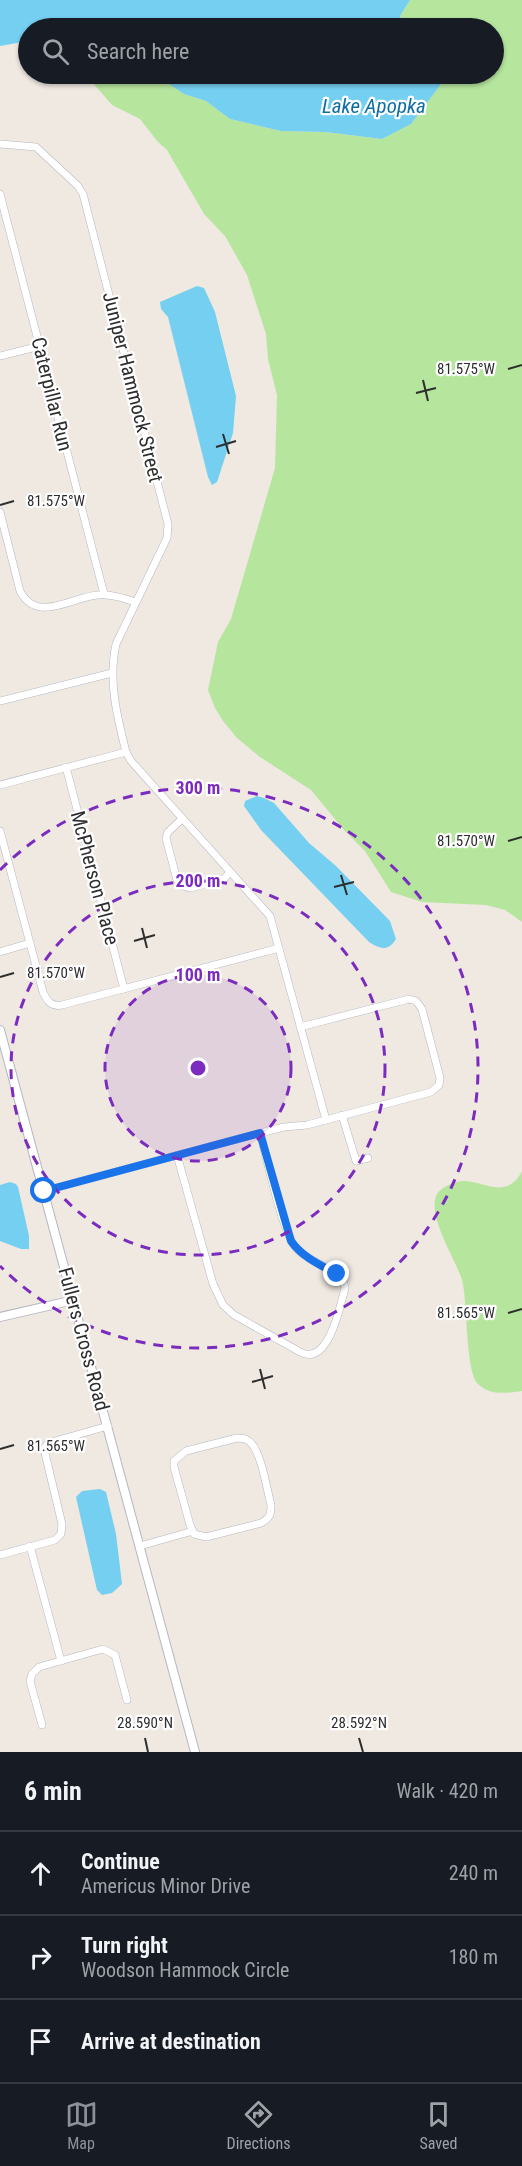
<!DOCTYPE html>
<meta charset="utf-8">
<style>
:root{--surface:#171b24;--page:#242831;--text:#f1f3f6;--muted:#9ea1a6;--line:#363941;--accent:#8c9099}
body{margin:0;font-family:"Roboto Condensed",sans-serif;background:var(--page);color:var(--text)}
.stop{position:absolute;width:18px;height:18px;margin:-14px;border:4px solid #1a73e8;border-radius:50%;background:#fff}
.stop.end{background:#1a73e8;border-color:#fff;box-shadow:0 2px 6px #0008}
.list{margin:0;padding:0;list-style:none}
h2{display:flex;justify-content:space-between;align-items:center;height:78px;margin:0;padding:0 24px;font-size:26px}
h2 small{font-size:20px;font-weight:400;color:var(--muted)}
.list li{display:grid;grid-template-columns:39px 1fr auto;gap:18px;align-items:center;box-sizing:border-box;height:84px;padding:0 24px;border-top:2px solid var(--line)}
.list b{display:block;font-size:22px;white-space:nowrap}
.list p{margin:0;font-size:20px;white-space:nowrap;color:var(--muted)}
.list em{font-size:20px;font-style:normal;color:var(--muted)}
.icon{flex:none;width:33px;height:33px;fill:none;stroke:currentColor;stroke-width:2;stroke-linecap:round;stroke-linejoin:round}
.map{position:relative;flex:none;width:522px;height:1752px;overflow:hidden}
.search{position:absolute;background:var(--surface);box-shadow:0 2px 4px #0004;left:18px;right:18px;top:18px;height:66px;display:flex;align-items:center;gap:15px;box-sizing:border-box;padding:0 21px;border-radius:33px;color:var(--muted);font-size:22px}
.sheet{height:330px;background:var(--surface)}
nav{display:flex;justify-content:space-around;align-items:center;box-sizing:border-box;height:84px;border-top:2px solid var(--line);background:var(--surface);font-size:16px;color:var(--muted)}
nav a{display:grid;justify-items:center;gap:3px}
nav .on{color:var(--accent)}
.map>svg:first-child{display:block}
</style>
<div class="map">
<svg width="522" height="1752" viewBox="0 0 522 1752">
<rect width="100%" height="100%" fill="#efe9e1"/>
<g fill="#b6e59e">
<path d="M410,0H522V922L505,910L486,905L422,902L391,892L365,851L344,830L311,790L260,757L237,738L223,721L215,708L208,690L218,642L231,619L275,468L277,395L268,359L266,334L247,275L225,236L204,214L167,150L158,142L140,119L112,105L85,74H133L166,81L184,94L206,101L230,119L281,131L325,132L382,139L411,124L440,85L431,74H494V28H406L400,16Z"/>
<path d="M522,1171V1391C507,1393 490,1396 478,1384C465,1370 468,1302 462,1280C456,1259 426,1216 437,1194C441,1187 457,1180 465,1181C486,1182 507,1200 522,1171Z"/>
</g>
<g fill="#75cff0">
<path d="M0,0H410L400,16L406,28H28V41L0,46Z"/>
<path d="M133,74H431L441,84L411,124L382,139L325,132L281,131L230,119L206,101L184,94L166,82Z"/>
<path d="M197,286L204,288L215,312L236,396L233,433L217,482L212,485L208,477L168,317L161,309L160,302Z"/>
<path d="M257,796L264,798L274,803L309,843L336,866L390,921L396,939C388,952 380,949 369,942L261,830L244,806L245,801Z"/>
<path d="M10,1182L16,1184L18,1187L29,1236V1249H21L0,1241V1185Z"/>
<path d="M100,1489L106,1492L116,1534L122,1584L112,1593L102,1595L97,1590L76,1497L82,1491Z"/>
</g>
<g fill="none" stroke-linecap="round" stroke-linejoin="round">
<g stroke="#b4b7c1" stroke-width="8">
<g id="minor">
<path d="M0,144L36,147L78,186L83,194L168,524L167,538L116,644C108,681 117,716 126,752L131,761L270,916L326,1120"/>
<path d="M0,194L104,594"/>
<path d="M0,356L40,346"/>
<path d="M0,512L20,591C37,624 71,597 98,595C111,594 123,598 135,602"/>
<path d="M0,701L112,673"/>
<path d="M66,767L124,989"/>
<path d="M0,785L126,752"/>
<path d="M182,819L168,832L166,838L177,880L183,886L190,888L224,879L230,872"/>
<path d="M0,831L43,992C47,1001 51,1007 62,1005L279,948"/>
<path d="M0,952L30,943"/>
<path d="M342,1115L356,1161L368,1158"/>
<path d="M177,1155L213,1284L223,1305L234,1315L302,1353C329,1364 340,1307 345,1288C342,1267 309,1264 296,1248C282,1232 267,1158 260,1133"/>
<path d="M44,1191L260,1133L284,1127L307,1125L431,1092L439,1085L440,1078L422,1009L416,1001L409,999L300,1027"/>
<path d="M237,1438C242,1438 246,1438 250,1442C261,1451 267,1490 271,1505C271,1515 270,1518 261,1523L206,1537L194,1534L190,1525L174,1467V1461L186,1451Z"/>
<path d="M30,1546L61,1661"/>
<path d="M140,1546L193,1531"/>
<path d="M0,1555L55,1540L61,1534L62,1524L44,1449L48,1443L108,1426"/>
<path d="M42,1725L30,1681L32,1674L39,1667L103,1649L115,1655L127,1700"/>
</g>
</g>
<g stroke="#b4b7c1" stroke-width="10">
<g id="tertiary">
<path d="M0,1030L195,1752"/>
<path d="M0,1317L74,1300"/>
</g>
</g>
<use href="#minor" stroke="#fff" stroke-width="7"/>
<use href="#tertiary" stroke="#fff" stroke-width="8"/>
</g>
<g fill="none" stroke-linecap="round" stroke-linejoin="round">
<path stroke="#1a73e8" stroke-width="8" d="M44,1191L260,1133L291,1241C302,1257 320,1265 337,1274"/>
</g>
<path fill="none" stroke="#2e2e2e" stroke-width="2" d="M508,369L522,365M423,380L428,401M416,393L436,388M223,434L229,454M216,447L236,441M0,505L14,501M508,841L522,837M341,875L347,895M334,887L354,882M142,928L147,948M134,941L155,935M0,977L14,973M508,1313L522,1309M260,1369L265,1389M252,1382L273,1376M0,1449L14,1445M145,1738L148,1752M359,1738L363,1752"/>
<circle cx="198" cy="1068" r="93" fill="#7b2cbf" fill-opacity=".12"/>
<g fill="none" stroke="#7b2cbf" stroke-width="3" stroke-dasharray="10 8">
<circle cx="198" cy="1068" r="93"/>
<circle cx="198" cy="1068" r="187"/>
<path d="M0 870A280 280 0 1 1 0 1266"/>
</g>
<g text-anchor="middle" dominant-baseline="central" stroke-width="4.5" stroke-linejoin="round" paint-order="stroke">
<g font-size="20" fill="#2e2e2e" stroke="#fff">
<text transform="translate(133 387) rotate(76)">Juniper Hammock Street</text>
<text transform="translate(52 394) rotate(76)">Caterpillar Run</text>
<text transform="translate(95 878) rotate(75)">McPherson Place</text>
<text transform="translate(84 1339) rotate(75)">Fullers Cross Road</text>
</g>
<g font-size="21" font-style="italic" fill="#0d6fa3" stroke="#fff">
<text x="374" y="106">Lake Apopka</text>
</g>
</g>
<g font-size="15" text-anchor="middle" fill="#2e2e2e" stroke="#fff" stroke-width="4.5" stroke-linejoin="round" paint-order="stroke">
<text x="466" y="374">81.575°W</text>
<text x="56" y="506">81.575°W</text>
<text x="466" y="846">81.570°W</text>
<text x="56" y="978">81.570°W</text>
<text x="466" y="1318">81.565°W</text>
<text x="56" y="1451">81.565°W</text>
<text x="145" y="1728">28.590°N</text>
<text x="359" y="1728">28.592°N</text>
</g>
<circle cx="198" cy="1068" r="9" fill="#7b2cbf" stroke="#fff" stroke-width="3"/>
<g font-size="18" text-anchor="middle" font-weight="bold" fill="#7b2cbf" stroke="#fff" stroke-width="4.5" stroke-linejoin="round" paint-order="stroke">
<text x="198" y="794">300 m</text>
<text x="198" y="887">200 m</text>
<text x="198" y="981">100 m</text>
</g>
</svg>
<div class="stop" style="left:44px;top:1191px"></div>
<div class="stop end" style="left:337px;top:1274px"></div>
<div class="search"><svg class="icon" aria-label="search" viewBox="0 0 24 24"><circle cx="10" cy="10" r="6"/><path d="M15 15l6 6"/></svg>Search here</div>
</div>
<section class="sheet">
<h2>6 min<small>Walk · 420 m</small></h2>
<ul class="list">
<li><svg class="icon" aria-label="ahead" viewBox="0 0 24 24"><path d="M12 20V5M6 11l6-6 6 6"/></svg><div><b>Continue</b><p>Americus Minor Drive</p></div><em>240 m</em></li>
<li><svg class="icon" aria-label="right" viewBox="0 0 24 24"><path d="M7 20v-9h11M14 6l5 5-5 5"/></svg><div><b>Turn right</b><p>Woodson Hammock Circle</p></div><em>180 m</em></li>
<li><svg class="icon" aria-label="arrive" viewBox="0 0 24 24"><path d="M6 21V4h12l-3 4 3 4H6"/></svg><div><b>Arrive at destination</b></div></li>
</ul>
</section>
<nav>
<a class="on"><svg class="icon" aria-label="map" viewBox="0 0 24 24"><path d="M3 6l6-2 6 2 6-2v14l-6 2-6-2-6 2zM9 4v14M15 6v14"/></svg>Map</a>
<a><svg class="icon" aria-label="directions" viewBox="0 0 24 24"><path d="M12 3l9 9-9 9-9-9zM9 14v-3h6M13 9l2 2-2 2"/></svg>Directions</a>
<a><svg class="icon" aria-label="saved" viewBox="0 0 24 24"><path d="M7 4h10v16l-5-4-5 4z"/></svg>Saved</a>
</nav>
